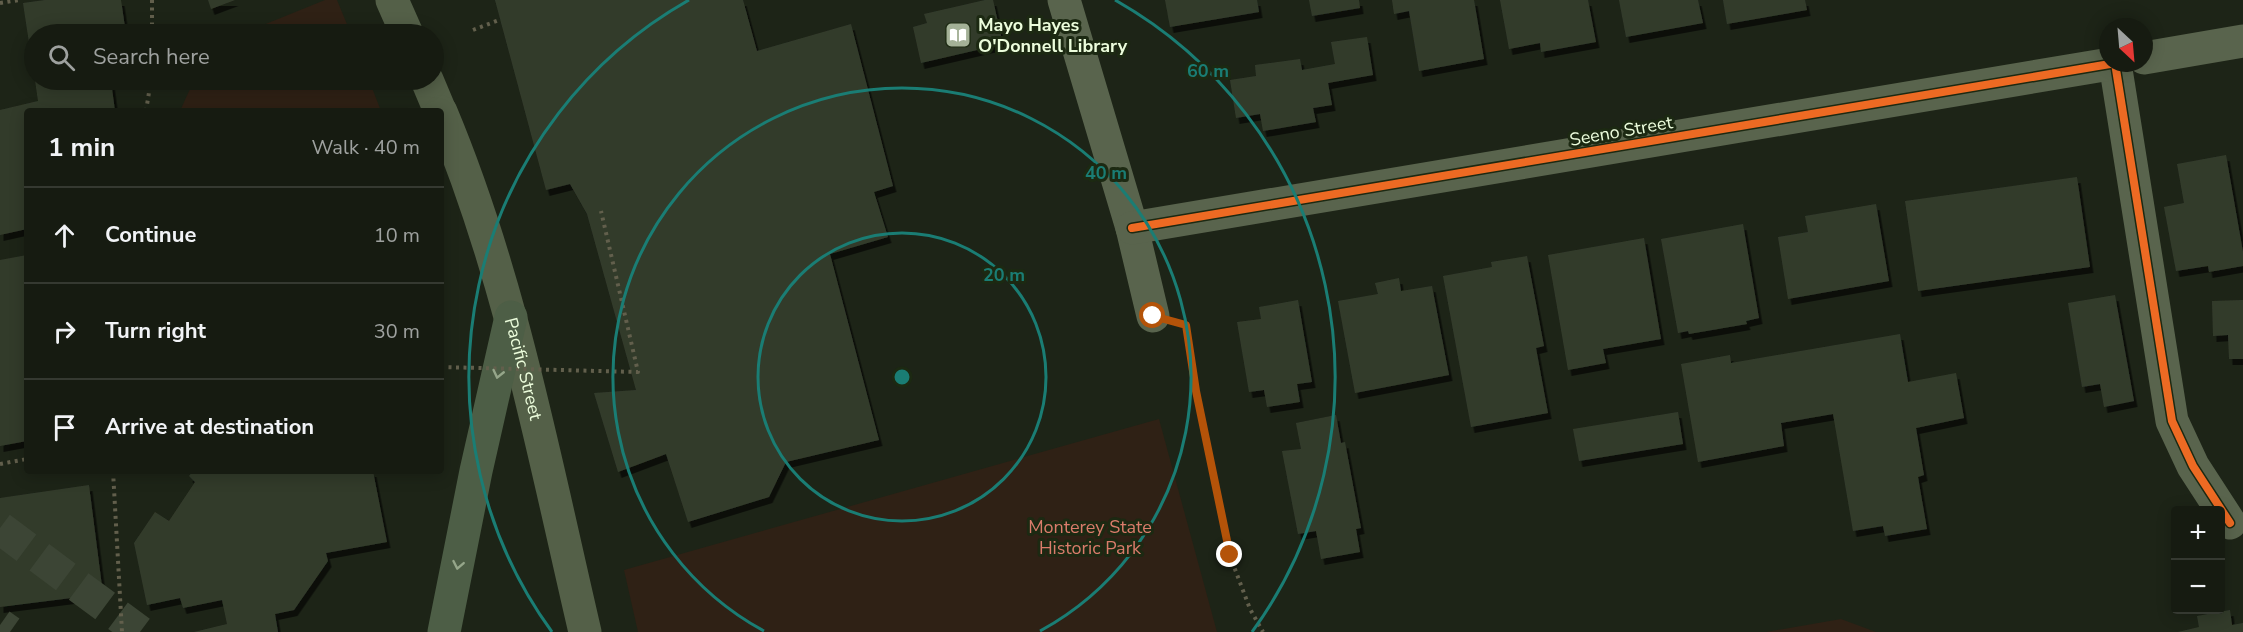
<!DOCTYPE html>
<meta charset="utf-8">
<style>
:root{--surface:#161b11;--page:#23281f;--text:#f1f3f6;--muted:#9ea19f;--line:#353931}
body{margin:0;font-family:"Nunito Sans",sans-serif;background:var(--page);color:var(--text)}
.controls{position:absolute;right:18px;bottom:18px;display:grid;overflow:hidden;border-radius:6px;box-shadow:0 3px 15px #0003}
.controls button{width:54px;height:54px;display:grid;place-items:center;padding:0;border:0;border-bottom:2px solid var(--line);background:var(--surface);color:var(--text);font:30px sans-serif}
.compass{position:absolute;left:2099px;top:18px;width:54px;height:54px;border-radius:50%;background:var(--surface);box-shadow:0 3px 15px #0003;rotate:154deg}
.stop{position:absolute;width:18px;height:18px;margin:-14px;border:4px solid #b45309;border-radius:50%;background:#fff}
.stop.end{background:#b45309;border-color:#fff;box-shadow:0 2px 6px #0008}
.list{margin:0;padding:0;list-style:none}
h2{display:flex;justify-content:space-between;align-items:center;height:78px;margin:0;padding:0 24px;font-size:26px}
h2 small{font-size:20px;font-weight:400;color:var(--muted)}
.list li{display:grid;grid-template-columns:39px 1fr auto;gap:18px;align-items:center;box-sizing:border-box;height:96px;padding:0 24px;border-top:2px solid var(--line)}
.list b{display:block;font-size:22px;white-space:nowrap}
.list em{font-size:20px;font-style:normal;color:var(--muted)}
.icon{flex:none;width:33px;height:33px;fill:none;stroke:currentColor;stroke-width:2;stroke-linecap:round;stroke-linejoin:round}
.map{position:relative;flex:none;width:2243px;height:632px;overflow:hidden}
.search{position:absolute;background:var(--surface);box-shadow:0 3px 15px #0003;left:24px;top:24px;width:420px;height:66px;display:flex;align-items:center;gap:15px;box-sizing:border-box;padding:0 21px;border-radius:33px;color:var(--muted);font-size:22px}
.panel{position:absolute;background:var(--surface);box-shadow:0 3px 15px #0003;left:24px;top:108px;width:420px;height:366px;border-radius:6px}
.map>svg:first-child{display:block}
</style>
<div class="map">
<svg width="2243" height="632" viewBox="0 0 2243 632">
<defs>
<filter id="shadow"><feDropShadow dx="3.5" dy="6" stdDeviation="0" flood-color="#0009"/></filter>
</defs>
<rect width="100%" height="100%" fill="#1d2417"/>
<g fill="#2f2115">
<path d="M325,0H337L351,34H241Z"/>
<path d="M194,80H369L381,111H180Z"/>
<path d="M1159,419L1217,632H638L624,570Z"/>
<path d="M1841,619L1876,632H1766Z"/>
</g>
<g fill="#333b2c" filter="url(#shadow)">
<path d="M45,0H121L125,27L135,25L143,34H34L33,69L23,3Z"/>
<path d="M208,0H235L211,9Z"/>
<path d="M495,0H743L757,51L851,24L893,186L874,192L888,237L830,254L879,440L786,462L769,497L688,522L666,454L618,472L594,393L636,390L587,214L570,184L546,190Z"/>
<path d="M985,0H993L1003,44L921,63L913,27L927,23L924,14Z"/>
<path d="M1165,0H1257L1259,12L1170,27Z"/>
<path d="M1309,0H1359L1360,8L1312,16Z"/>
<path d="M1392,0H1474L1484,59L1419,71L1409,11L1394,14Z"/>
<path d="M1500,0H1588L1596,42L1541,52L1540,43L1509,49Z"/>
<path d="M1619,0H1698L1703,23L1626,37Z"/>
<path d="M1723,0H1805L1807,10L1727,24Z"/>
<path d="M1367,37L1373,75L1328,83L1332,105L1313,108L1316,122L1263,131L1260,114L1236,118L1230,80L1256,76L1255,65L1300,59L1302,70L1335,64L1331,42Z"/>
<path d="M35,80H102V82L111,81L115,111H27V229L0,235V110L38,101Z"/>
<path d="M2226,155L2243,252V266L2209,272L2208,266L2176,271L2164,207L2184,203L2177,164Z"/>
<path d="M2077,177L2090,267L1918,291L1905,201Z"/>
<path d="M1876,204L1889,281L1788,299L1778,237L1808,232L1805,216Z"/>
<path d="M1743,224L1759,318L1746,321L1747,324L1689,334L1688,331L1678,333L1661,239Z"/>
<path d="M1644,238L1661,339L1603,349L1606,363L1568,370L1548,255Z"/>
<path d="M27,255V441L0,446V260Z"/>
<path d="M1527,256L1544,346L1536,348L1548,413L1471,427L1443,276L1492,267L1491,262Z"/>
<path d="M1399,278L1401,291L1432,286L1449,375L1355,393L1338,301L1378,294L1375,283Z"/>
<path d="M2115,295L2134,401L2104,407L2100,384L2082,387L2068,303Z"/>
<path d="M1298,300L1312,382L1297,384L1300,402L1267,407L1264,390L1249,392L1237,322L1261,319L1259,307Z"/>
<path d="M2243,300V359H2229L2228,335L2213,336L2212,301Z"/>
<path d="M1900,334L1908,382L1956,373L1964,418L1916,428L1924,475L1918,477L1927,529L1885,536L1883,526L1853,531L1833,414L1781,423L1784,446L1698,462L1681,364L1730,355L1731,363Z"/>
<path d="M1678,412L1683,444L1579,461L1573,429Z"/>
<path d="M1336,415L1341,443L1345,442L1361,528L1356,529L1360,552L1321,559L1316,531L1298,534L1282,451L1301,449L1296,423Z"/>
<path d="M193,471H373L387,542L326,553L328,561L294,610L275,614L278,632H194L227,624L222,600L183,608L180,598L147,605L134,543L155,512L169,521L195,482L189,476Z"/>
<path d="M89,485L103,594L0,607V498Z"/>
<path d="M2230,610L2232,625L2243,623V632H2178L2199,627L2197,616Z"/>
</g>
<g fill="none" stroke-linecap="round" stroke-linejoin="round">
<g stroke="#3c4535" stroke-width="33" stroke-dasharray="33 16" stroke-linecap="butt">
<path d="M0,528L140,632"/>
<path d="M0,625L10,632"/>
</g>
<g stroke="#625f4c" stroke-width="4" stroke-dasharray="3 4.5" stroke-linecap="butt">
<path d="M152,0V34"/>
<path d="M0,3L19,0"/>
<path d="M473,30L499,20"/>
<path d="M146,111L151,80"/>
<path d="M1188,341L1195,391L1230,556L1250,609L1263,632"/>
<path d="M0,464L27,459"/>
<path d="M113,471L122,632"/>
</g>
<g stroke="#59644d" stroke-width="33">
<path d="M1064,0L1132,228L1153,316"/>
<path d="M2144,58L2243,41"/>
<path d="M2115,63L2172,421L2193,466L2230,523"/>
<path d="M1132,228L2116,63"/>
</g>
<g stroke="#546048" stroke-width="33">
<path d="M392,0L407,34"/>
<path d="M427,80L440,111"/>
<path id="s1" d="M441,112C511,279 544,457 585,632"/>
</g>
<path stroke="#4d5e46" stroke-width="33" d="M444,632L476,471L511,317"/>
<path stroke="#625f4c" stroke-width="4" stroke-dasharray="3 4.5" stroke-linecap="butt" d="M441,367L638,372L601,211"/>
<g stroke="#1c2912" stroke-width="11">
<g id="cycleway">
<path d="M2115,63L2172,421L2193,466L2230,523"/>
<path d="M1132,228L2116,63"/>
</g>
</g>
<use href="#cycleway" stroke="#ed6a23" stroke-width="8"/>
</g>
<defs><path id="oneway-chevron" d="M-2-3.5L2.5 0L-2 3.5" fill="none" stroke-width="1.6" stroke-linecap="round" stroke-linejoin="round" transform="scale(1.5)"/></defs>
<g stroke="#95a68a">
<use href="#oneway-chevron" transform="translate(498 374) rotate(103)"/>
<use href="#oneway-chevron" transform="translate(458 565) rotate(101)"/>
</g>
<g fill="none" stroke-linecap="round" stroke-linejoin="round">
<path stroke="#b45309" stroke-width="8" d="M1153,316L1186,325L1196,391L1230,555"/>
</g>
<g fill="none" stroke="#1a7d74" stroke-width="3">
<circle cx="902" cy="377" r="144"/>
<path d="M764 631A289 289 0 1 1 1040 631"/>
<path d="M552 632A433 433 0 0 1 689 0M1115 0A433 433 0 0 1 1252 632"/>
</g>
<defs>
<g id="library-square" transform="scale(1.35)"><rect x="-9" y="-9" width="18" height="18" rx="4" fill="#a4b197" stroke="#1c2912"/><path d="M-6-4Q-3-5.5-.7-3.5V5Q-3 3-6 4ZM6-4Q3-5.5 .7-3.5V5Q3 3 6 4Z" fill="#fff"/></g>
</defs>
<g fill-rule="evenodd">
<use href="#library-square" x="958" y="35"/>
</g>
<g text-anchor="middle" dominant-baseline="central" stroke-width="6" stroke-linejoin="round" paint-order="stroke">
<g font-size="18" font-weight="bold" fill="#ecfddc" stroke="#1c2912" text-anchor="start">
<text x="978" y="25">Mayo Hayes<tspan x="978" dy="21">O'Donnell Library</tspan></text>
</g>
<g font-size="18" fill="#ecfddc" stroke="#1c2912">
<text transform="translate(1621 131) rotate(-10)">Seeno Street</text>
<text stroke="none"><textPath href="#s1" startOffset="270">Pacific Street</textPath></text>
</g>
<g font-size="18" fill="#da7c6b" stroke="#1c2912">
<text x="1090" y="527">Monterey State<tspan x="1090" dy="21">Historic Park</tspan></text>
</g>
</g>
<circle cx="902" cy="377" r="9" fill="#1a7d74" stroke="#1c2912" stroke-width="3"/>
<g font-size="18" text-anchor="middle" font-weight="bold" fill="#1a7d74" stroke="#1c2912" stroke-width="6" stroke-linejoin="round" paint-order="stroke">
<text x="1208" y="77">60 m</text>
<text x="1106" y="179">40 m</text>
<text x="1004" y="281">20 m</text>
</g>
</svg>
<div class="controls">
<button>+</button>
<button>−</button>
</div>
<svg class="compass" viewBox="-18 -18 36 36"><path d="M0-13l5 13h-10z" fill="#e53935"/><path d="M0 13l5-13h-10z" fill="#9ea19f"/></svg>
<div class="stop" style="left:1153px;top:316px"></div>
<div class="stop end" style="left:1230px;top:555px"></div>
<div class="search"><svg class="icon" aria-label="search" viewBox="0 0 24 24"><circle cx="10" cy="10" r="6"/><path d="M15 15l6 6"/></svg>Search here</div>
<section class="panel">
<h2>1 min<small>Walk · 40 m</small></h2>
<ul class="list">
<li><svg class="icon" aria-label="ahead" viewBox="0 0 24 24"><path d="M12 20V5M6 11l6-6 6 6"/></svg><div><b>Continue</b></div><em>10 m</em></li>
<li><svg class="icon" aria-label="right" viewBox="0 0 24 24"><path d="M7 20v-9h11M14 6l5 5-5 5"/></svg><div><b>Turn right</b></div><em>30 m</em></li>
<li><svg class="icon" aria-label="arrive" viewBox="0 0 24 24"><path d="M6 21V4h12l-3 4 3 4H6"/></svg><div><b>Arrive at destination</b></div></li>
</ul>
</section>
</div>
